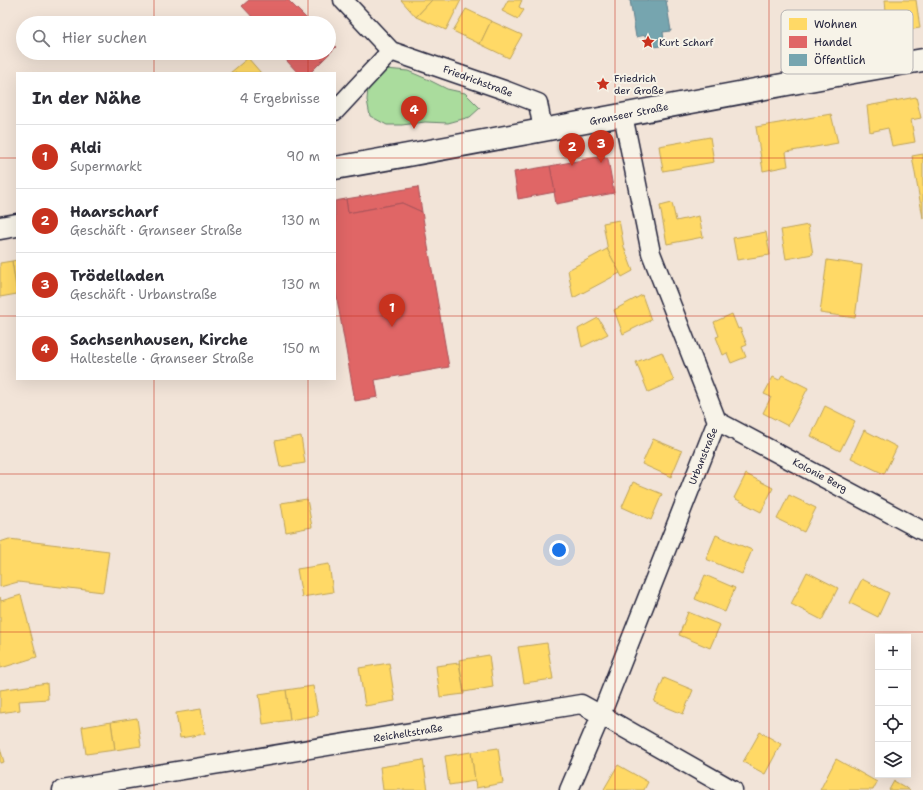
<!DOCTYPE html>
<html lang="de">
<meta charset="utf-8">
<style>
:root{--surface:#fff;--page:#f7f7f7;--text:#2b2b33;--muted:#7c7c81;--line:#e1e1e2;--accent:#c8321e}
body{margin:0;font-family:"Shantell Sans",sans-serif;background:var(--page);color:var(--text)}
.controls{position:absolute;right:12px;bottom:12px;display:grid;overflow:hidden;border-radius:0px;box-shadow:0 4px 16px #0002}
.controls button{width:36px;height:36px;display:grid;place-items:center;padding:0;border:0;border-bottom:1px solid var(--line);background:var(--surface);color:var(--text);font:20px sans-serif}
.you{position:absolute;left:559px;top:550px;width:14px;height:14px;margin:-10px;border:3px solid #fff;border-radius:50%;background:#1a73e8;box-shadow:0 0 0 6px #1a73e833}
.badge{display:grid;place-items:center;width:26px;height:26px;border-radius:50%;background:var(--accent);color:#fff;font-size:13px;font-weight:700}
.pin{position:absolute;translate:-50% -33px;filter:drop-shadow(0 1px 2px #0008)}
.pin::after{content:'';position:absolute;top:21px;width:14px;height:12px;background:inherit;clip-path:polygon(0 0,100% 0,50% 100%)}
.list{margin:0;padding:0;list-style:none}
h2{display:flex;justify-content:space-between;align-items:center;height:52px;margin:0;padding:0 16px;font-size:17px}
h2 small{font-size:13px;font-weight:400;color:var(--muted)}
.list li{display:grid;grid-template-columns:26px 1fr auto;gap:12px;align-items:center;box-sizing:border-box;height:64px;padding:0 16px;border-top:1px solid var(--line)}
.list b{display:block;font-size:15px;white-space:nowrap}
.list p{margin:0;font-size:13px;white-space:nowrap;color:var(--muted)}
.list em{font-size:13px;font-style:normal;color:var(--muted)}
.icon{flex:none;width:22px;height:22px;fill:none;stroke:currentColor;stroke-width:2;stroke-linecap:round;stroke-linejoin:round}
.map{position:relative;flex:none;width:923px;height:790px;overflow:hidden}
.search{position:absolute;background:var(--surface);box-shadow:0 4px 16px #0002;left:16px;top:16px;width:320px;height:44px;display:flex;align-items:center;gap:10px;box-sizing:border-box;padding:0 14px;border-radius:22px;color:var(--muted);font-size:15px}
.panel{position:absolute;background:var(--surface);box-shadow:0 4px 16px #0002;left:16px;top:72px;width:320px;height:308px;border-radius:0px}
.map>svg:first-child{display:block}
</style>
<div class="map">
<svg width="923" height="790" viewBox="0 0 923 790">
<rect width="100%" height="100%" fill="#f2e4d8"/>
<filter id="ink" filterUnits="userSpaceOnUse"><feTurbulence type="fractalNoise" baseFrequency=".025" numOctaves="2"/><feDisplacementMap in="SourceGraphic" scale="8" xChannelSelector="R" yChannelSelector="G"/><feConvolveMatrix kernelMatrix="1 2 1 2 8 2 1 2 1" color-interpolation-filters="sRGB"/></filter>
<g filter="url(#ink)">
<path fill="#aadc9d" stroke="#667f6c" d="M386,69L408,71L427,79L447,89L465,93L480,108L470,117L448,123L425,122L402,125H387L370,116L367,100L368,88Z"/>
<g fill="#ffd966" stroke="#bda259">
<path d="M401,0H432L416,17Z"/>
<path d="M432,0H461L446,30L416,17Z"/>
<path d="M508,0H522L519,7L524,10L518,19L502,11Z"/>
<path d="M885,0H916L920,28L888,33Z"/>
<path d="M466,9L491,21L480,44L453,31Z"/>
<path d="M491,21L522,35L509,58L480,44Z"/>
<path d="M248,58L261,73H230Z"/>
<path d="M916,97L921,118L911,120L915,142L892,146L888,128L870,132L867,106Z"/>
<path d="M831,114L838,143L786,152L788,166L763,171L756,127Z"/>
<path d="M710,137L714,162L663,171L659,146Z"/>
<path d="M923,154V218L912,156Z"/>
<path d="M672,203L676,221L699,216L703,237L667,244L660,206Z"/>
<path d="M619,220L624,247L633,271L622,277L608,251L603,223Z"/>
<path d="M808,225L813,254L786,259L781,230Z"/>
<path d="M766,232L770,255L737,260L733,238Z"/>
<path d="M607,249L620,273L573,298L568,270Z"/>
<path d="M17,260V294L12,261Z"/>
<path d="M827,260L862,265L855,318L820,313Z"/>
<path d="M12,261L17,294L0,297V263Z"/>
<path d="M642,295L651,320L623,334L614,310Z"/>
<path d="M732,314L738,329L740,328L747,345L742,347L746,357L731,363L727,353L723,355L716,337L719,336L714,322Z"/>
<path d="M598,318L608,334L582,347L578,329Z"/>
<path d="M662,352L674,381L648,392L636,362Z"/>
<path d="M782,375L808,388L788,426L763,413L771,397L764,394L773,377L779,380Z"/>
<path d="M825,406L855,421L840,451L811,436Z"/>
<path d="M864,430L897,447L884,474L851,458Z"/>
<path d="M301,436L305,463L280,467L275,441Z"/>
<path d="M653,439L682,451L671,477L642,464Z"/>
<path d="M746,474L773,488L761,512L734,498Z"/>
<path d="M633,482L662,494L651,520L622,507Z"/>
<path d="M789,495L816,508L804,532L777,519Z"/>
<path d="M307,499L312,527L286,532L281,503Z"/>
<path d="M716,535L752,550L742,574L706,559Z"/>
<path d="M9,539L109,551L103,592L18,582L0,587V542Z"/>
<path d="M329,564L333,592L302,597L297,569Z"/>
<path d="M807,572L838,588L822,620L791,604Z"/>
<path d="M705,575L735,588L725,612L695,599Z"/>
<path d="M862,579L889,593L878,617L850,603Z"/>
<path d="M21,595L37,657L1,668L0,665V597L1,601Z"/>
<path d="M688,612L720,625L710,648L679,635Z"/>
<path d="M547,643L553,679L524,683L518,647Z"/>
<path d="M489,655L493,687L464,692L459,660Z"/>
<path d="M389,663L395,701L365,706L359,668Z"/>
<path d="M459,663L464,694L440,697L436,666Z"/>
<path d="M664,678L693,690L683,714L654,702Z"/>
<path d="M47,683L48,699L19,701L20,710L0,713V690Z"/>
<path d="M313,686L318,715L290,720L286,690Z"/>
<path d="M286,690L290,720L263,724L259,694Z"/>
<path d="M201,709L205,734L180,738L176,713Z"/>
<path d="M137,718L141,746L115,750L111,722Z"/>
<path d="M111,722L115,750L86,754L82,727Z"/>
<path d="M760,732L781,744L765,774L743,762Z"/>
<path d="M0,748L4,762L0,763Z"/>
<path d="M498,748L503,783L476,788L471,752Z"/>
<path d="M471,752L475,781L449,785L445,756Z"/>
<path d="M836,759L877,782L873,790H820Z"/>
<path d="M423,760L428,790H383L380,767Z"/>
<path d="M618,765L648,782L644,790H606L604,789Z"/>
<path d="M894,781L910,790H889Z"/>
</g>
<g fill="#e06666" stroke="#a75259">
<path d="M249,0H288L311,23H258L242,6Z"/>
<path d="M329,41L336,47L310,73H298L286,60L290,57L287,53H329Z"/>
<path d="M603,156L608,159L614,193L556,204L550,166Z"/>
<path d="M550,166L555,192L518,199L514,172Z"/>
<path d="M418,187L422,212L402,203L348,213L346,199Z"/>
<path d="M346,199L348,213L402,203L422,212L449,367L375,380L378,397L355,401L335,288V201Z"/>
</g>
<path fill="#76a5af" stroke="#5d7e8c" d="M630,0H666L671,31L663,32L664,40H661L660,46L654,47L650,42L647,43L646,35L636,37Z"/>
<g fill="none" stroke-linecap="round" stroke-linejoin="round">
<g stroke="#22223b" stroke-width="21">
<g id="street">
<path d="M343,0L391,51L507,91L538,103L543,130"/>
<path d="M335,111L391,51"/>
<path d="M717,421L923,531"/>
<path d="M62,790L581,704L601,715L733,790"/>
<path d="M569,790L601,715L717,421L651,253L623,115"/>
</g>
</g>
<g stroke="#22223b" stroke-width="25">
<g id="secondary">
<path d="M335,168C531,134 727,93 923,60"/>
<path d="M0,228L17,225"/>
</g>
</g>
<use href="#street" stroke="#f7f3e8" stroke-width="18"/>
<use href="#secondary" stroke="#f7f3e8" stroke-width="22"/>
</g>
</g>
<path fill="none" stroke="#c8321e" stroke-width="1" stroke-opacity="0.55" d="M154,0V23M308,0V23M462,0V790M615,0V790M769,0V790M154,53V73M308,53V73M0,158H17M335,158H923M0,316H17M335,316H923M154,379V790M308,379V790M0,474H923M0,632H923"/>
<defs>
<g id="sight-bare" transform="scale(1.08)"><path d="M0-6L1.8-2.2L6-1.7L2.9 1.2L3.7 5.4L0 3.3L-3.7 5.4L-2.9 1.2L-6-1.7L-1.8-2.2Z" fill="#c8321e" stroke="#f7f3e8" stroke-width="2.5" paint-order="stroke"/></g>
</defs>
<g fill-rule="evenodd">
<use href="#sight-bare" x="648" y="42"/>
<use href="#sight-bare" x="603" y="84"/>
</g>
<g text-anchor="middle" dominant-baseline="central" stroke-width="4" stroke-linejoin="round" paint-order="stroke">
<g font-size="10" fill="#22223b" stroke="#f7f3e8" text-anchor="start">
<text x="659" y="42">Kurt Scharf</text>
<text x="614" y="78">Friedrich<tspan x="614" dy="12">der Große</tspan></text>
</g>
<g font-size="10" fill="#22223b" stroke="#f7f3e8">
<text transform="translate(478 81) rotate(20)">Friedrichstraße</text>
<text transform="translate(629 114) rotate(-11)">Granseer Straße</text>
<text transform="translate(703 456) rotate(-68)">Urbanstraße</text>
<text transform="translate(820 475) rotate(28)">Kolonie Berg</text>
<text transform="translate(408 733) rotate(-9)">Reicheltstraße</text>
</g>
</g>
<rect x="781" y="10" width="132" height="64" rx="6" fill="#f7f3e8" stroke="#b7b4b4" stroke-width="1"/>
<rect x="789" y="18" width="18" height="12" fill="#ffd966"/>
<rect x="789" y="36" width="18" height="12" fill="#e06666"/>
<rect x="789" y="54" width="18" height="12" fill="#76a5af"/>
<g font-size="11" fill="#22223b">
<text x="814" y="28">Wohnen</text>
<text x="814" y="46">Handel</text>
<text x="814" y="64">Öffentlich</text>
</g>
</svg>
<div class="controls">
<button>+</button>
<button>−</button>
<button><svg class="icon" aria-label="locate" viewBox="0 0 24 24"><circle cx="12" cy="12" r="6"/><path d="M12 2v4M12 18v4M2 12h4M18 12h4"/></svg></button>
<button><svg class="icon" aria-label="layers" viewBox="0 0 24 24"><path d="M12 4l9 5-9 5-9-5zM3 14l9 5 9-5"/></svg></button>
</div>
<div class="you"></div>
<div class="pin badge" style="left:392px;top:327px">1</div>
<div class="pin badge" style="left:572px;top:166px">2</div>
<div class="pin badge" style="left:601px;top:163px">3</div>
<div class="pin badge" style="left:414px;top:129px">4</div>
<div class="search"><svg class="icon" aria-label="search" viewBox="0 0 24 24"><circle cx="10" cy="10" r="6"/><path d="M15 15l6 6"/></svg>Hier suchen</div>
<section class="panel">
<h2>In der Nähe<small>4 Ergebnisse</small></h2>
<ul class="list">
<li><span class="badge">1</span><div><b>Aldi</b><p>Supermarkt</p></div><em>90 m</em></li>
<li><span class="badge">2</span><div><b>Haarscharf</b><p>Geschäft · Granseer Straße</p></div><em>130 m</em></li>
<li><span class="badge">3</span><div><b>Trödelladen</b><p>Geschäft · Urbanstraße</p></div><em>130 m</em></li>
<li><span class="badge">4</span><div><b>Sachsenhausen, Kirche</b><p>Haltestelle · Granseer Straße</p></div><em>150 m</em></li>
</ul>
</section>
</div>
